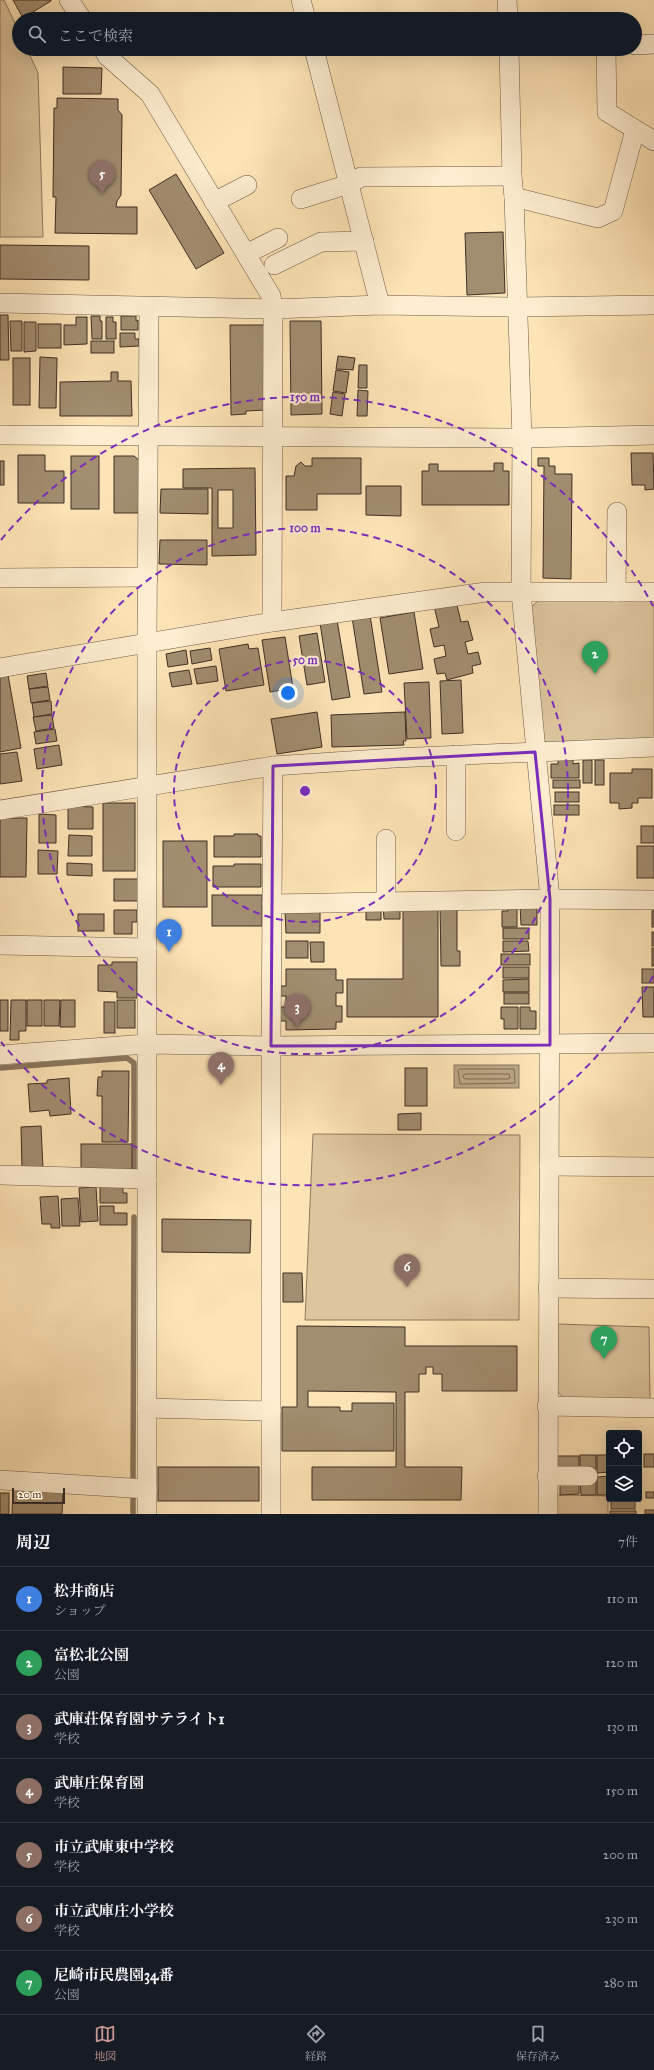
<!DOCTYPE html>
<html lang="ja">
<meta charset="utf-8">
<style>
:root{--surface:#171b24;--page:#20242c;--text:#f1f3f6;--muted:#9ea1a6;--line:#363941;--accent:#c59692}
body{margin:0;font-family:"IM FELL Great Primer","Noto Serif JP",serif;background:var(--page);color:var(--text)}
.controls{position:absolute;right:12px;bottom:12px;display:grid;overflow:hidden;border-radius:4px;box-shadow:0 4px 16px #0002}
.controls button{width:36px;height:36px;display:grid;place-items:center;padding:0;border:0;border-bottom:1px solid var(--line);background:var(--surface);color:var(--text);font:20px sans-serif}
.scale{position:absolute;left:12px;bottom:10px;width:53px;box-sizing:border-box;padding-left:4px;border:2px solid #3f2e24;border-top:0;font-size:11px;line-height:14px;white-space:nowrap;color:#3f2e24;-webkit-text-stroke:3px #feedd0;paint-order:stroke}
.you{position:absolute;left:288px;top:693px;width:14px;height:14px;margin:-10px;border:3px solid #fff;border-radius:50%;background:#1a73e8;box-shadow:0 0 0 6px #1a73e833}
.badge{display:grid;place-items:center;width:26px;height:26px;border-radius:50%;background:var(--accent);color:#fff;font-size:13px;font-weight:700}
.pin{position:absolute;translate:-50% -33px;filter:drop-shadow(0 1px 2px #0008)}
.pin::after{content:'';position:absolute;top:21px;width:14px;height:12px;background:inherit;clip-path:polygon(0 0,100% 0,50% 100%)}
.list{margin:0;padding:0;list-style:none}
h2{display:flex;justify-content:space-between;align-items:center;height:52px;margin:0;padding:0 16px;font-size:17px}
h2 small{font-size:13px;font-weight:400;color:var(--muted)}
.list li{display:grid;grid-template-columns:26px 1fr auto;gap:12px;align-items:center;box-sizing:border-box;height:64px;padding:0 16px;border-top:1px solid var(--line)}
.list b{display:block;font-size:15px;white-space:nowrap}
.list p{margin:0;font-size:13px;white-space:nowrap;color:var(--muted)}
.list em{font-size:13px;font-style:normal;color:var(--muted)}
.icon{flex:none;width:22px;height:22px;fill:none;stroke:currentColor;stroke-width:2;stroke-linecap:round;stroke-linejoin:round}
.map{position:relative;flex:none;width:654px;height:1514px;overflow:hidden}
.search{position:absolute;background:var(--surface);box-shadow:0 4px 16px #0002;left:12px;right:12px;top:12px;height:44px;display:flex;align-items:center;gap:10px;box-sizing:border-box;padding:0 14px;border-radius:22px;color:var(--muted);font-size:15px}
.sheet{height:500px;background:var(--surface)}
nav{display:flex;justify-content:space-around;align-items:center;box-sizing:border-box;height:56px;border-top:1px solid var(--line);background:var(--surface);font-size:11px;color:var(--muted)}
nav a{display:grid;justify-items:center;gap:2px}
nav .on{color:var(--accent)}
.map>svg:first-child{display:block}
</style>
<div class="map">
<svg width="654" height="1514" viewBox="0 0 654 1514">
<rect width="100%" height="100%" fill="#fde4b6"/>
<filter id="stains"><feTurbulence type="fractalNoise" baseFrequency=".005" numOctaves="4"/><feColorMatrix values="0 0 0 0 .2 0 0 0 0 .09 0 0 0 0 .02 0 0 0 .5 -.17"/></filter>
<radialGradient id="worn" r=".72"><stop offset=".6" stop-color="#630" stop-opacity="0"/><stop offset="1" stop-color="#630" stop-opacity=".3"/></radialGradient>
<g fill="#ddc59d" stroke="#8e7a60">
<path d="M0,0H4L19,32V49H27L38,73L43,237H0Z"/>
<path d="M538,601H654V741L550,745L541,738L529,609Z"/>
<path d="M313,1134L520,1135L519,1320H305Z"/>
<path d="M558,1324L649,1327L650,1401L566,1400L557,1391Z"/>
<path d="M557,1495L608,1496V1514H557Z"/>
</g>
<rect fill="#bca684" stroke="#8a765e" x="454" y="1065" width="65" height="23"/>
<g fill="none" stroke-linecap="round" stroke-linejoin="round">
<g stroke="#7e6a54" stroke-width="1">
<path d="M460,1069H514L515,1083L460,1084L458,1071Z"/>
<path d="M465,1074H509L510,1078L508,1079H465L463,1077Z"/>
</g>
<g stroke="#8a765e" stroke-width="5.5">
<path d="M0,1068L127,1058L134,1063V1170"/>
<path d="M133,1480L134,1217"/>
<path d="M133,1514V1497"/>
</g>
</g>
<g fill="#a28d70" stroke="#3f2e24" fill-rule="evenodd">
<path d="M13,0H51V1L23,18Z"/>
<path d="M63,67L102,68L101,94H63Z"/>
<path d="M57,98L118,99V110L122,115L121,195L117,201L116,207H137V234L55,233L56,197H53L54,108H57Z"/>
<path d="M176,174L224,253L196,269L149,190Z"/>
<path d="M503,232L505,293L467,295L465,233Z"/>
<path d="M0,245L89,246V280L0,279Z"/>
<path d="M0,315H8L9,360H0Z"/>
<path d="M91,316H100V321H102V339H92Z"/>
<path d="M121,316H136V321L138,320V330H121Z"/>
<path d="M76,317H87V344L64,345V325H76Z"/>
<path d="M106,317H113V322H116V339H106Z"/>
<path d="M10,321H22V351H11Z"/>
<path d="M290,321H321L322,414L291,415Z"/>
<path d="M24,322H36V351L24,352Z"/>
<rect x="38" y="324" width="23" height="24"/>
<path d="M230,325H265L266,410L246,411V414L231,415Z"/>
<path d="M120,333H135V339H139V346L120,347Z"/>
<rect x="91" y="341" width="23" height="12"/>
<path d="M338,356L355,358L353,370L336,369Z"/>
<path d="M40,357L57,358L56,408H39Z"/>
<rect x="13" y="358" width="17" height="47"/>
<path d="M359,365H367V388H358Z"/>
<path d="M336,370L349,372L346,393L333,391Z"/>
<path d="M111,372H118V381H131L132,416H60V382L111,381Z"/>
<path d="M358,390L368,391L367,416H357Z"/>
<path d="M333,392L345,394L342,416L330,414Z"/>
<path d="M631,453H653L654,489L645,490V485H632Z"/>
<path d="M18,455H45V471H64V503H18Z"/>
<rect x="71" y="456" width="28" height="53"/>
<path d="M114,456H134L140,461L139,513H114Z"/>
<path d="M312,458H361V494H317V510H286V476H294L296,466L301,462L305,466H312Z"/>
<path d="M538,458H549V466H555V474H572L571,579L543,578L544,466H538Z"/>
<rect x="0" y="461" width="4" height="24"/>
<path d="M494,463H503V471H509V505H422V471H429V464H438V471H494Z"/>
<path d="M255,468L256,555L212,556V488H183V469ZM218,490H233V528H218Z"/>
<path d="M366,486H401V516L366,515Z"/>
<path d="M161,489H208V514L160,513Z"/>
<path d="M160,540H207V565L159,564Z"/>
<path d="M456,601L461,622L468,621L473,640L465,642L468,654L478,652L481,664L472,666L473,673L447,680L445,673L437,674L434,659L446,656L444,645L434,647L430,629L439,627L434,606Z"/>
<path d="M414,612L423,669L389,674L380,618Z"/>
<path d="M370,615L382,692L364,694L352,617Z"/>
<path d="M337,620L350,697L332,700L320,623Z"/>
<path d="M317,633L325,682L307,685L299,636Z"/>
<path d="M285,637L293,688L270,692L262,640Z"/>
<path d="M248,644L249,649L258,648L264,685L226,691L219,649Z"/>
<path d="M210,648L212,660L192,664L190,651Z"/>
<path d="M186,650L188,664L168,667L166,654Z"/>
<path d="M216,666L218,681L197,684L194,669Z"/>
<path d="M189,670L192,684L172,687L169,673Z"/>
<path d="M46,673L48,686L29,689L27,676Z"/>
<path d="M8,675L21,748L0,752V676Z"/>
<path d="M461,680L463,733L442,734L440,681Z"/>
<path d="M429,682L431,738L407,739L404,683Z"/>
<path d="M48,687L50,700L31,703L29,689Z"/>
<path d="M51,701L52,714L34,717L32,703Z"/>
<path d="M317,712L322,747L277,754L271,719Z"/>
<path d="M405,712L406,741H403L404,745L332,747L331,715Z"/>
<path d="M52,715L54,728L36,731L33,717Z"/>
<path d="M55,729L57,741L36,744L34,732Z"/>
<path d="M59,745L62,765L37,769L34,749Z"/>
<path d="M17,752L22,781L0,784V754Z"/>
<path d="M558,759H573V764L579,763V778H551V764H558Z"/>
<rect x="583" y="760" width="9" height="23"/>
<rect x="595" y="760" width="9" height="25"/>
<path d="M632,769H652V798H638V803H632V808L619,809V803H610V773H632Z"/>
<rect x="553" y="780" width="27" height="8"/>
<rect x="555" y="792" width="24" height="10"/>
<rect x="103" y="803" width="32" height="68"/>
<rect x="554" y="805" width="25" height="10"/>
<path d="M68,806L93,807V829H68Z"/>
<path d="M39,814L56,815V843H39Z"/>
<path d="M0,818H27L26,877H0Z"/>
<rect x="641" y="826" width="13" height="17"/>
<path d="M234,834H258V836H261V857H214V836H234Z"/>
<path d="M69,835L92,836V856H68Z"/>
<rect x="163" y="841" width="44" height="66"/>
<rect x="637" y="846" width="17" height="32"/>
<path d="M38,850L58,851L57,874H38Z"/>
<path d="M67,863L92,864V876L67,875Z"/>
<path d="M234,864H261V887H213V866H234Z"/>
<rect x="114" y="879" width="24" height="22"/>
<rect x="212" y="895" width="50" height="31"/>
<path d="M520,904H537V925H521Z"/>
<rect x="652" y="904" width="2" height="23"/>
<path d="M381,905V920H366V906Z"/>
<path d="M383,905H400V919H384Z"/>
<path d="M403,905H438V1017H347V979H403Z"/>
<path d="M440,905H457V951H460V966H441Z"/>
<path d="M508,907H517V927H502V911H508Z"/>
<path d="M114,910H137V922H132V934H114Z"/>
<path d="M285,912H320V933H286Z"/>
<rect x="78" y="914" width="26" height="17"/>
<rect x="503" y="928" width="26" height="11"/>
<rect x="652" y="932" width="2" height="14"/>
<rect x="286" y="941" width="22" height="17"/>
<path d="M503,941H528L529,951L503,952Z"/>
<path d="M310,942H324V962H311Z"/>
<rect x="652" y="948" width="2" height="18"/>
<rect x="501" y="954" width="29" height="11"/>
<path d="M112,962H137V998H117V992L98,991V965H112Z"/>
<rect x="503" y="967" width="26" height="11"/>
<path d="M286,969H336V980H343V993H336V1006H342V1022H336V1029L286,1030V1021H280V1007H286V996H280V986H286Z"/>
<rect x="642" y="969" width="12" height="14"/>
<path d="M529,979V992H503V980Z"/>
<path d="M642,987H654V1017H643Z"/>
<rect x="504" y="993" width="25" height="11"/>
<rect x="0" y="1000" width="8" height="31"/>
<path d="M11,1000H26V1031H19V1040H10Z"/>
<rect x="27" y="1000" width="15" height="26"/>
<path d="M44,1000H60L59,1026H44Z"/>
<path d="M61,1000H75V1027H60Z"/>
<rect x="117" y="1000" width="18" height="28"/>
<rect x="104" y="1002" width="11" height="31"/>
<path d="M501,1007H518V1029H504V1019H501Z"/>
<path d="M520,1007H530V1011H536V1029H520Z"/>
<rect x="405" y="1068" width="22" height="38"/>
<path d="M102,1071H129L128,1142H102V1096H97L98,1077H102Z"/>
<path d="M69,1078L71,1114L50,1116L49,1110L30,1112L28,1084L47,1083V1080Z"/>
<path d="M421,1113V1130H398V1114Z"/>
<path d="M41,1126L43,1169L22,1170L21,1127Z"/>
<rect x="81" y="1144" width="51" height="27"/>
<path d="M100,1185H123V1193H127V1203H100Z"/>
<path d="M96,1187L98,1221L81,1222L79,1188Z"/>
<path d="M58,1196L60,1228H51V1224H42L40,1197Z"/>
<path d="M78,1198L80,1226H62L61,1199Z"/>
<path d="M100,1206H114V1213H127V1225H100Z"/>
<path d="M162,1219L251,1220L250,1253L162,1252Z"/>
<path d="M283,1273H302L303,1302H283Z"/>
<path d="M297,1326L405,1327V1346H517V1391H442V1374H433V1367H426V1374H419V1392H405V1467H462L461,1500H312V1467H396V1392L308,1391V1407H340V1411H352V1403H394V1451H282V1407H297Z"/>
<rect x="644" y="1454" width="10" height="13"/>
<rect x="580" y="1455" width="16" height="14"/>
<path d="M597,1455H609V1472L597,1473Z"/>
<rect x="557" y="1456" width="22" height="13"/>
<rect x="158" y="1467" width="101" height="34"/>
<path d="M609,1476V1495H597V1477Z"/>
<path d="M580,1480H596V1495H581Z"/>
<path d="M560,1481H579V1494L560,1495Z"/>
<path d="M13,1488L63,1490L62,1514H12Z"/>
<rect x="646" y="1492" width="8" height="6"/>
<rect x="0" y="1493" width="9" height="21"/>
<rect x="611" y="1499" width="24" height="10"/>
<rect x="645" y="1510" width="9" height="4"/>
<rect x="610" y="1511" width="26" height="3"/>
</g>
<g fill="none" stroke-linecap="round" stroke-linejoin="round">
<g stroke="#6e5c48" stroke-width="20">
<g id="minor">
<path d="M69,0L82,19"/>
<path d="M301,0L306,19"/>
<path d="M507,0L508,19"/>
<path d="M635,45L654,44"/>
<path d="M103,49L107,56L150,94L271,296L273,309L272,622"/>
<path d="M314,49L380,305"/>
<path d="M509,49L512,176L514,197L522,438L521,592L550,899L548,1514"/>
<path d="M606,49L607,112L654,141"/>
<path d="M514,197L598,218L613,211L635,130"/>
<path d="M301,199L349,184L361,177L512,176"/>
<path d="M214,202L247,185"/>
<path d="M246,254L278,238"/>
<path d="M274,265L321,242L364,241"/>
<path d="M0,303L273,309L380,305L518,307L654,305"/>
<path d="M0,435L523,438L654,435"/>
<path d="M0,578L148,577"/>
<path d="M616,592L617,512"/>
<path d="M0,668L272,622L486,592H654"/>
<path d="M456,755V831"/>
<path d="M0,810L273,766L394,758L654,747"/>
<path d="M386,839V902"/>
<path d="M272,904L550,899L654,900"/>
<path d="M0,945L147,948"/>
<path d="M0,1055L146,1044L271,1046L654,1043"/>
<path d="M549,1166L654,1167"/>
<path d="M0,1175L147,1179"/>
<path d="M548,1288L654,1289"/>
<path d="M547,1406L654,1408"/>
<path d="M147,1408L271,1411"/>
<path d="M547,1476H588"/>
<path d="M0,1480L147,1489"/>
<path d="M147,1514V643L149,307"/>
<path d="M271,1514V1046L273,766"/>
</g>
</g>
<use href="#minor" stroke="#feedd0" stroke-width="19"/>
</g>
<path fill="none" stroke="#7b2cbf" stroke-width="3" stroke-linejoin="round" d="M535,752L550,899V1045L271,1046L273,766Z"/>
<g fill="none" stroke="#7b2cbf" stroke-width="2" stroke-dasharray="7 5">
<circle cx="305" cy="791" r="131"/>
<circle cx="305" cy="791" r="263"/>
<path d="M653 976A394 394 0 0 1 1 1042M1 540A394 394 0 0 1 653 606"/>
</g>
<circle cx="305" cy="791" r="6" fill="#7b2cbf" stroke="#feedd0" stroke-width="2"/>
<g font-size="12" text-anchor="middle" font-weight="bold" fill="#7b2cbf" stroke="#feedd0" stroke-width="4" stroke-linejoin="round" paint-order="stroke">
<text x="305" y="401">150 m</text>
<text x="305" y="532">100 m</text>
<text x="305" y="664">50 m</text>
</g>
<rect width="100%" height="100%" filter="url(#stains)"/>
<rect width="100%" height="100%" fill="url(#worn)"/>
</svg>
<div class="controls">
<button><svg class="icon" aria-label="locate" viewBox="0 0 24 24"><circle cx="12" cy="12" r="6"/><path d="M12 2v4M12 18v4M2 12h4M18 12h4"/></svg></button>
<button><svg class="icon" aria-label="layers" viewBox="0 0 24 24"><path d="M12 4l9 5-9 5-9-5zM3 14l9 5 9-5"/></svg></button>
</div>
<div class="scale">20 m</div>
<div class="you"></div>
<div class="pin badge" style="left:169px;top:952px;background:#3f7fe0">1</div>
<div class="pin badge" style="left:595px;top:674px;background:#2e9e5b">2</div>
<div class="pin badge" style="left:297px;top:1027px;background:#8d6e63">3</div>
<div class="pin badge" style="left:221px;top:1085px;background:#8d6e63">4</div>
<div class="pin badge" style="left:102px;top:194px;background:#8d6e63">5</div>
<div class="pin badge" style="left:407px;top:1287px;background:#8d6e63">6</div>
<div class="pin badge" style="left:604px;top:1359px;background:#2e9e5b">7</div>
<div class="search"><svg class="icon" aria-label="search" viewBox="0 0 24 24"><circle cx="10" cy="10" r="6"/><path d="M15 15l6 6"/></svg>ここで検索</div>
</div>
<section class="sheet">
<h2>周辺<small>7件</small></h2>
<ul class="list">
<li><span class="badge" style="background:#3f7fe0">1</span><div><b>松井商店</b><p>ショップ</p></div><em>110 m</em></li>
<li><span class="badge" style="background:#2e9e5b">2</span><div><b>富松北公園</b><p>公園</p></div><em>120 m</em></li>
<li><span class="badge" style="background:#8d6e63">3</span><div><b>武庫荘保育園サテライト1</b><p>学校</p></div><em>130 m</em></li>
<li><span class="badge" style="background:#8d6e63">4</span><div><b>武庫庄保育園</b><p>学校</p></div><em>150 m</em></li>
<li><span class="badge" style="background:#8d6e63">5</span><div><b>市立武庫東中学校</b><p>学校</p></div><em>200 m</em></li>
<li><span class="badge" style="background:#8d6e63">6</span><div><b>市立武庫庄小学校</b><p>学校</p></div><em>230 m</em></li>
<li><span class="badge" style="background:#2e9e5b">7</span><div><b>尼崎市民農園34番</b><p>公園</p></div><em>280 m</em></li>
</ul>
</section>
<nav>
<a class="on"><svg class="icon" aria-label="map" viewBox="0 0 24 24"><path d="M3 6l6-2 6 2 6-2v14l-6 2-6-2-6 2zM9 4v14M15 6v14"/></svg>地図</a>
<a><svg class="icon" aria-label="directions" viewBox="0 0 24 24"><path d="M12 3l9 9-9 9-9-9zM9 14v-3h6M13 9l2 2-2 2"/></svg>経路</a>
<a><svg class="icon" aria-label="saved" viewBox="0 0 24 24"><path d="M7 4h10v16l-5-4-5 4z"/></svg>保存済み</a>
</nav>
